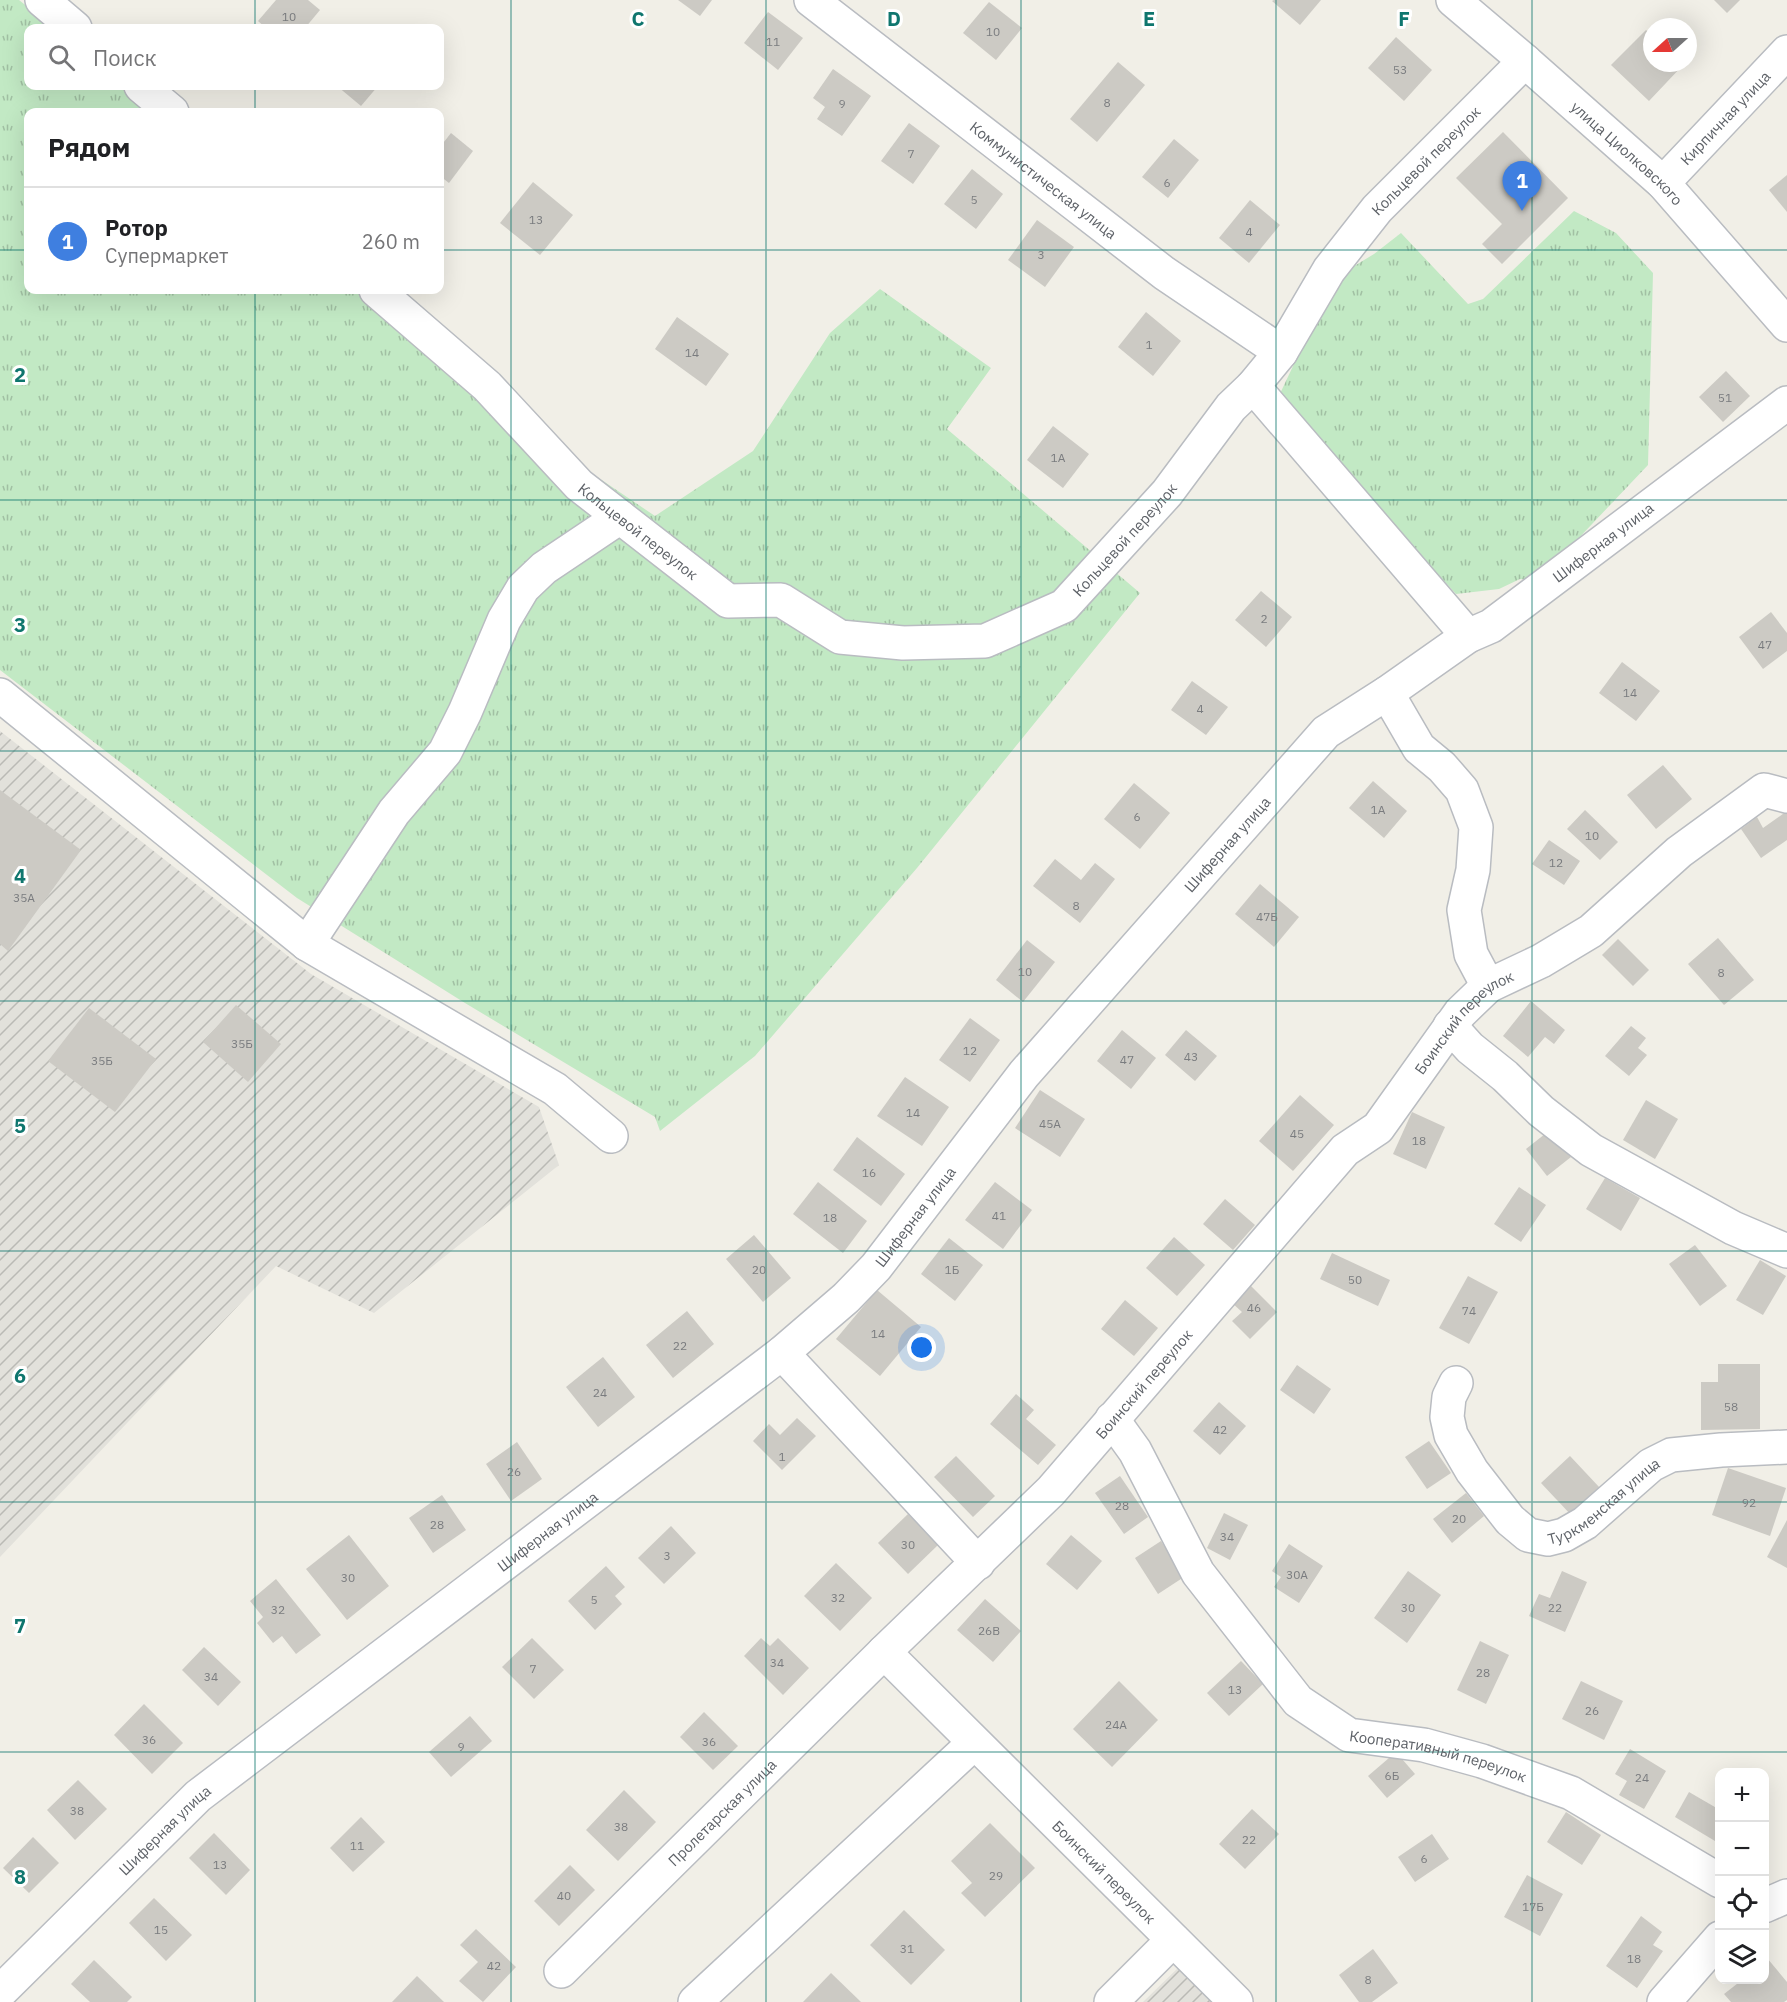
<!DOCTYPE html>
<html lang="ru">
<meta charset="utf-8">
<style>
:root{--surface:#fff;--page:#f2f2f2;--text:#202124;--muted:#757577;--line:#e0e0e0;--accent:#1a73e8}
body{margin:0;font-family:"IBM Plex Sans",sans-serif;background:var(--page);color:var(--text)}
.controls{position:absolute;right:18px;bottom:18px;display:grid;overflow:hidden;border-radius:12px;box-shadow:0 6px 24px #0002}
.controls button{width:54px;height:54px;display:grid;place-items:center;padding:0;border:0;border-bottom:2px solid var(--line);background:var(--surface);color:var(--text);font:30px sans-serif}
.compass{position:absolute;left:1643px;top:18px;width:54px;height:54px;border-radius:50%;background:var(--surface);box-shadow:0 6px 24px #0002;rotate:249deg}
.you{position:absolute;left:922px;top:1348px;width:21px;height:21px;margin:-15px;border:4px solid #fff;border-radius:50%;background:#1a73e8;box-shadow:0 0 0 9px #1a73e833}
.badge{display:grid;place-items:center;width:39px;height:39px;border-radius:50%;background:var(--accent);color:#fff;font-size:20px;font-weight:700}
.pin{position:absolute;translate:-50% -50px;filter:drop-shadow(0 2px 3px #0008)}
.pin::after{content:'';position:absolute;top:32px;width:21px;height:18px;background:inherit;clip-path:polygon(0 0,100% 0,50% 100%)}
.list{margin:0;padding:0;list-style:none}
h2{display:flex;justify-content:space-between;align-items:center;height:78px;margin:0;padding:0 24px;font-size:26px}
h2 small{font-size:20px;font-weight:400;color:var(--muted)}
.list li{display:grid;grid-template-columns:39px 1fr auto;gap:18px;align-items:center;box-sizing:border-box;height:108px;padding:0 24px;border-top:2px solid var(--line)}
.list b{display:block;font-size:22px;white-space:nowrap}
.list p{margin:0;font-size:20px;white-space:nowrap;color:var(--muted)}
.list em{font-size:20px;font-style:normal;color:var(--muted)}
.icon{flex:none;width:33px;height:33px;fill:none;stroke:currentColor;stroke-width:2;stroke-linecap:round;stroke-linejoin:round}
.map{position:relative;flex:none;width:1787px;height:2002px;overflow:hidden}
.search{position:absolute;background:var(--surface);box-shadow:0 6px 24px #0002;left:24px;top:24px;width:420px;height:66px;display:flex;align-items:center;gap:15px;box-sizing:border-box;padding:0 21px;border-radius:12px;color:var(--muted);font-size:22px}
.panel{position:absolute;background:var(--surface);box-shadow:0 6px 24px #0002;left:24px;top:108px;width:420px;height:186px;border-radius:12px}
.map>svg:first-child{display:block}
</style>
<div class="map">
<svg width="1787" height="2002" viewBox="0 0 1787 2002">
<defs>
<pattern id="industrial-furrows" width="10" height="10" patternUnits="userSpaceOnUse" patternTransform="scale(1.5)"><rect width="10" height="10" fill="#e2e1db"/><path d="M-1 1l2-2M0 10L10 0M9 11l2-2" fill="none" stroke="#babab5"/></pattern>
<pattern id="grass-tufts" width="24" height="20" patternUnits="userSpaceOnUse" patternTransform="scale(1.5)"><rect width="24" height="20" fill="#c2e9c4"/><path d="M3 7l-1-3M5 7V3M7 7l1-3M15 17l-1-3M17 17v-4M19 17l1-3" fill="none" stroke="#a1c0a3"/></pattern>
</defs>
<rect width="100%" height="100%" fill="#f1efe7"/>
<g fill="url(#industrial-furrows)">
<path d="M0,731L311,974L539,1107L559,1165L374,1313L276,1266L0,1557Z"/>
<path d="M1180,1966L1217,2002H1143Z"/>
</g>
<g fill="url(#grass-tufts)">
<path d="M0,0H19L54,28H28V86H122L155,112H28V290H357L458,383L655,516L753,451L830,333L880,289L991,368L947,429L1140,593L917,868L755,1056L660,1131L655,1117L465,1003L297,898L0,670Z"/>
<path d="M1574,211L1616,233L1653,273L1648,465L1538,581L1520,579L1499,589L1456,594L1277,400L1311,328L1351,268L1374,254L1401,233L1468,304L1483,299Z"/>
</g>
<g fill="#cccac4">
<path d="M276,0H308L320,10L305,28H266L258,21Z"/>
<path d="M678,0H712L700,16Z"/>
<path d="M1274,0H1321L1300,25L1272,1Z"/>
<path d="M1714,0H1740L1727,13Z"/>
<path d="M989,2L1022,28L996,60L963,33Z"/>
<path d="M768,12L803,38L778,70L744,43Z"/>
<path d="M1646,30L1652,35V63H1681L1683,65L1649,101L1611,65Z"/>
<path d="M1396,37L1432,70L1404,101L1368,68Z"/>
<path d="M1118,62L1145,85L1097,142L1070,119Z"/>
<path d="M833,69L871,96L842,136L817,119L825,107L813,98Z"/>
<path d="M337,86H378L361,106Z"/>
<path d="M909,123L940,146L913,184L881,161Z"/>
<path d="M1503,132L1568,198L1502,264L1482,244L1502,224L1456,178Z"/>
<path d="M451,133L473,151L449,183L440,176V147Z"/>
<path d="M1174,139L1199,160L1168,198L1142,177Z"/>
<path d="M972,169L1003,194L976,229L944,204Z"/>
<path d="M1787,175V212L1769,190Z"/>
<path d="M533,182L573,215L540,255L500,223Z"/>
<path d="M1250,200L1280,225L1249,263L1219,238Z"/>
<path d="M1037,220L1074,247L1045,287L1008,260Z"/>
<path d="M1146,312L1181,341L1153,376L1118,347Z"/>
<path d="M677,317L729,354L706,386L655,349Z"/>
<path d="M1726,371L1750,396L1723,422L1699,397Z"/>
<path d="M1053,426L1089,454L1063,488L1027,460Z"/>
<path d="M1261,591L1292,617L1266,647L1235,620Z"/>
<path d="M1771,612L1787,633V651L1763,669L1739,637Z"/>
<path d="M1622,662L1660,691L1636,721L1599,693Z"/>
<path d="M1192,681L1228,707L1206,735L1171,710Z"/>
<path d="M1663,765L1692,799L1656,829L1627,795Z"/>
<path d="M1373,781L1407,811L1384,838L1349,808Z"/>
<path d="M1134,783L1170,813L1140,849L1104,819Z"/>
<path d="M0,790L81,850L8,951L0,944Z"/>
<path d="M1585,810L1618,842L1600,860L1567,829Z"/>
<path d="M1787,811V840L1761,858L1741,829L1757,817L1763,828Z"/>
<path d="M1549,840L1580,861L1564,885L1532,864Z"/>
<path d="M1055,859L1081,880L1095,863L1115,879L1080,923L1033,886Z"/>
<path d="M1260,884L1299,917L1274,947L1235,914Z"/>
<path d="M1718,938L1754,980L1724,1005L1688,964Z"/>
<path d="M1618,939L1649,970L1633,986L1602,955Z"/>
<path d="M1027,940L1055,962L1023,1002L996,980Z"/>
<path d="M1531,1001L1565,1030L1554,1044L1545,1037L1528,1057L1503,1036Z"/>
<path d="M236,1005L281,1044L248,1082L203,1042Z"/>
<path d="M89,1008L156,1059L115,1112L48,1061Z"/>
<path d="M970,1018L1000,1040L970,1082L939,1060Z"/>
<path d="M1631,1026L1646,1038L1638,1048L1647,1055L1629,1076L1605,1056Z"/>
<path d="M1122,1030L1156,1058L1131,1089L1097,1061Z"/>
<path d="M1186,1030L1217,1056L1195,1081L1165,1055Z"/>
<path d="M905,1077L949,1107L922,1146L877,1116Z"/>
<path d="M1040,1090L1085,1119L1060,1157L1015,1128Z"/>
<path d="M1300,1095L1334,1125L1293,1171L1259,1141Z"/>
<path d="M1646,1100L1678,1119L1655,1159L1623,1140Z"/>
<path d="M1412,1112L1445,1127L1426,1169L1393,1154Z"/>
<path d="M1550,1130L1571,1157L1547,1176L1526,1149Z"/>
<path d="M857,1137L905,1174L881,1206L833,1170Z"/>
<path d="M1605,1178L1640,1198L1621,1231L1586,1209Z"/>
<path d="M818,1182L867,1221L843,1253L793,1214Z"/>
<path d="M995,1182L1032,1210L1003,1249L965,1220Z"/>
<path d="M1519,1187L1546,1205L1521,1242L1494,1224Z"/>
<path d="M1225,1199L1255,1225L1233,1250L1203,1224Z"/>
<path d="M754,1235L791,1278L763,1302L726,1259Z"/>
<path d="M1174,1237L1205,1265L1177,1296L1146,1268Z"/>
<path d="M949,1238L983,1265L955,1301L921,1274Z"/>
<path d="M1695,1245L1727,1286L1700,1306L1669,1264Z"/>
<path d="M1332,1253L1390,1280L1378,1306L1320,1279Z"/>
<path d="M1760,1260L1786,1276L1763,1315L1736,1300Z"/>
<path d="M1468,1276L1498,1292L1469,1344L1439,1328Z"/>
<path d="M1249,1284L1277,1312L1250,1339L1232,1321L1242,1312L1231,1302Z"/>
<path d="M877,1290L921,1327L880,1376L836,1339Z"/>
<path d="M1125,1300L1158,1328L1134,1356L1101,1329Z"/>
<path d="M687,1311L714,1344L673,1378L646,1345Z"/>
<path d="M603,1357L635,1397L598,1427L566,1387Z"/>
<path d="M1718,1364H1760V1429L1701,1430V1382H1718Z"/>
<path d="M1297,1365L1331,1389L1314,1414L1280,1390Z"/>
<path d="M1016,1394L1034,1410L1026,1419L1056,1445L1038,1465L990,1424Z"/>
<path d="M1219,1402L1246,1426L1220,1455L1193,1431Z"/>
<path d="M797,1418L816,1436L782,1470L753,1441L769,1424L780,1435Z"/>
<path d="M1429,1441L1451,1473L1427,1489L1405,1457Z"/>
<path d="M517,1442L542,1479L511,1501L486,1464Z"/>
<path d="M956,1456L995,1496L973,1517L934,1477Z"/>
<path d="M1570,1456L1600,1488L1572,1516L1541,1483Z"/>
<path d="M1728,1468L1786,1488L1770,1536L1712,1515Z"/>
<path d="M1120,1476L1148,1517L1124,1534L1095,1493Z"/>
<path d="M1466,1493L1484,1516L1452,1543L1433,1519Z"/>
<path d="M442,1495L466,1530L433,1553L409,1518Z"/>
<path d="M1224,1513L1248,1525L1230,1560L1207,1548Z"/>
<path d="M908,1514L938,1545L908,1574L878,1543Z"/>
<path d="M1787,1520V1568L1767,1557Z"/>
<path d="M671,1526L696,1553L664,1584L638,1558Z"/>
<path d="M349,1535L389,1586L347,1620L306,1569Z"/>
<path d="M1071,1535L1102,1561L1077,1590L1046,1564Z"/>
<path d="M1161,1541L1184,1577L1158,1594L1135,1558Z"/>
<path d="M1289,1544L1323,1566L1299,1603L1274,1587L1281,1577L1272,1571Z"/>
<path d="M836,1563L872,1598L840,1631L804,1596Z"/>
<path d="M606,1566L625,1587L615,1596L622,1604L595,1630L568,1601Z"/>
<path d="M1408,1571L1441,1595L1407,1643L1374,1618Z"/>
<path d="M1562,1571L1587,1582L1565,1632L1529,1616L1539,1594L1550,1598Z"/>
<path d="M276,1579L321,1635L296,1654L282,1636L273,1643L257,1623L263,1617L250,1601Z"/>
<path d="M985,1599L1021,1631L993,1662L957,1630Z"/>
<path d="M532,1638L564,1670L534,1699L502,1667Z"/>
<path d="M761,1638L770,1646L778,1638L809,1668L783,1695L744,1656Z"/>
<path d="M1480,1641L1509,1655L1486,1704L1457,1690Z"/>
<path d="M204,1647L241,1682L218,1706L182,1670Z"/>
<path d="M1241,1661L1263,1684L1229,1716L1207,1693Z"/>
<path d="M1119,1681L1158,1720L1112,1767L1073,1729Z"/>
<path d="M1581,1681L1623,1701L1604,1740L1562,1719Z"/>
<path d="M144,1704L183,1743L152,1774L114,1735Z"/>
<path d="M704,1712L738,1746L713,1770L680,1737Z"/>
<path d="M470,1716L492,1741L451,1777L429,1752Z"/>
<path d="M1630,1749L1666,1771L1644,1809L1619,1795L1627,1781L1615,1774Z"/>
<path d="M1396,1752L1415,1774L1387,1798L1368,1776Z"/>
<path d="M78,1780L107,1809L75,1840L47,1810Z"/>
<path d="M624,1790L656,1822L618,1861L586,1830Z"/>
<path d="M1689,1792L1720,1810V1844L1675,1817Z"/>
<path d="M1252,1809L1279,1834L1245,1869L1219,1844Z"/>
<path d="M1566,1812L1601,1835L1582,1865L1547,1842Z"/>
<path d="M361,1817L385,1842L353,1872L330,1848Z"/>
<path d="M990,1823L1035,1868L985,1917L961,1893L972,1883L951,1861Z"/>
<path d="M214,1833L250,1870L226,1895L189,1858Z"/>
<path d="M1432,1834L1449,1859L1415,1882L1398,1857Z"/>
<path d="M33,1837L59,1863L29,1893L3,1868Z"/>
<path d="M570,1865L595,1890L559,1926L534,1901Z"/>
<path d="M1527,1875L1563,1894L1540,1936L1504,1917Z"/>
<path d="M154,1898L192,1935L166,1961L129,1923Z"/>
<path d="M904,1910L945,1950L911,1985L870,1945Z"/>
<path d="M1641,1916L1662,1932L1653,1945L1663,1951L1637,1988L1606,1966Z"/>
<path d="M476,1929L516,1967L483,2002L459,1981L478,1962L460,1945Z"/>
<path d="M1373,1949L1398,1983L1372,2002H1359L1339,1975Z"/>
<path d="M1767,1958L1787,1982V2000L1784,2002H1731L1724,1994L1742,1980H1764V1960Z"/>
<path d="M94,1960L132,1997L127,2002H90L71,1984Z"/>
<path d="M831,1973L861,2002H803Z"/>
<path d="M417,1976L444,2002H392Z"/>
</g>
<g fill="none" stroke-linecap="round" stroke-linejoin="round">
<g stroke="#b9bcc1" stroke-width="36">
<g id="minor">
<path d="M42,0L75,28"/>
<path id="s1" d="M811,0L1164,273L1281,352"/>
<path id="s2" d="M1453,0L1525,61L1663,183L1787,325"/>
<path d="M141,86L172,112"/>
<path id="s3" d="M1663,183L1787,52"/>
<path id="s4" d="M376,290L487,386L579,485L728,601L781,600L840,637L903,643L985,641L1064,606L1167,493L1231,407L1253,386L1281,352L1329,270L1377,209L1525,61"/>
<path d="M1253,386L1468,636"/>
<path d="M1387,693L1419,748L1442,767L1462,790L1476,827L1473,870L1464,910L1471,954L1488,986"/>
<path d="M0,695L307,944L555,1089L611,1136"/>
<path d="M307,944L394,812L445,752L465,712L504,620L523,588L544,568L620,517"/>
<path d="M1450,1026L1470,1048L1505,1076L1541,1111L1591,1150L1733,1228L1787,1251"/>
<path d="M782,1353L978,1563"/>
<path id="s5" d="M1456,1383L1449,1397L1447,1417L1451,1435L1472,1471L1510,1520L1528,1535L1548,1539L1564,1535L1585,1523L1651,1465L1671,1455L1721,1450L1787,1447"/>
<path id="s6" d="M1112,1419L1135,1451L1198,1573L1298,1701L1349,1735L1424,1745L1482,1761L1571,1793L1720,1881"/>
<path d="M1764,1906L1787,1896"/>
<path id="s7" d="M561,1971L884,1652"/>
<path id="s8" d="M0,1992L198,1796L782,1353L846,1298L876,1267L1024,1074L1326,732L1387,693L1468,636L1491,626L1787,403"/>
<path d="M695,2002L974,1743"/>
<path d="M1111,2002L1173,1940"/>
<path id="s9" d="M1236,2002L884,1652L1051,1491L1345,1150L1378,1128L1460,1013L1488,986L1541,961L1591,931L1679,852L1764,790L1787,796"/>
<path d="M1664,2002L1720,1938"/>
</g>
</g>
<use href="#minor" stroke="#fff" stroke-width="33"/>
</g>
<path fill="none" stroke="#0f766e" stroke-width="1.5" stroke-opacity="0.55" d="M255,0V28M511,0V2002M766,0V2002M1021,0V2002M1276,0V2002M1532,0V2002M255,86V112M0,250H28M440,250H1787M255,290V2002M0,500H1787M0,751H1787M0,1001H1787M0,1251H1787M0,1502H1787M0,1752H1787"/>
<g text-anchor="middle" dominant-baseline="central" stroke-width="6" stroke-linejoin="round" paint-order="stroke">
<g font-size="12" fill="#7a7c7f">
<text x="289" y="16">10</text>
<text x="993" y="31">10</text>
<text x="773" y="41">11</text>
<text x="1400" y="69">53</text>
<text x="1107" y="102">8</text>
<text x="842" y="103">9</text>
<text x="911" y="153">7</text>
<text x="1167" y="182">6</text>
<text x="974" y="199">5</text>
<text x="536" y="219">13</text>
<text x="1249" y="231">4</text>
<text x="1041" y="254">3</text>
<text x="1149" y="344">1</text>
<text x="692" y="352">14</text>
<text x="1725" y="397">51</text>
<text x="1058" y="457">1А</text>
<text x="1264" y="618">2</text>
<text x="1765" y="644">47</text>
<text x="1630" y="692">14</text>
<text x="1200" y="708">4</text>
<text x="1378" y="809">1А</text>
<text x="1137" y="816">6</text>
<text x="1592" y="835">10</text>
<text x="1556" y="862">12</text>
<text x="24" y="897">35А</text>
<text x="1076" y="905">8</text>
<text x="1267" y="916">47Б</text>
<text x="1025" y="971">10</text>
<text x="1721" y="972">8</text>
<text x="242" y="1043">35Б</text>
<text x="970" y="1050">12</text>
<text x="1191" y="1056">43</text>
<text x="1127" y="1059">47</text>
<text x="102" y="1060">35Б</text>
<text x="913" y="1112">14</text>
<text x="1050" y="1123">45А</text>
<text x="1297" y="1133">45</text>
<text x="1419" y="1140">18</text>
<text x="869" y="1172">16</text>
<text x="999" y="1215">41</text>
<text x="830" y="1217">18</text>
<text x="759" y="1269">20</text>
<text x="952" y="1269">1Б</text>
<text x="1355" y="1279">50</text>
<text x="1254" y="1307">46</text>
<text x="1469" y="1310">74</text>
<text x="878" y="1333">14</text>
<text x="680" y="1345">22</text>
<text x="600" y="1392">24</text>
<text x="1731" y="1406">58</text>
<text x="1220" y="1429">42</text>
<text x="782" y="1456">1</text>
<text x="514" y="1471">26</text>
<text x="1749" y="1502">92</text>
<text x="1122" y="1505">28</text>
<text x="1459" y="1518">20</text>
<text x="437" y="1524">28</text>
<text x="1227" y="1536">34</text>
<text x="908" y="1544">30</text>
<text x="667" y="1555">3</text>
<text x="1297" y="1574">30А</text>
<text x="348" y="1577">30</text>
<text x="838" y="1597">32</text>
<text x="594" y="1599">5</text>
<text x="1408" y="1607">30</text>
<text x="1555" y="1607">22</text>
<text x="278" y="1609">32</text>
<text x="989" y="1630">26В</text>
<text x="777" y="1662">34</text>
<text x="533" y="1668">7</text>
<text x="1483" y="1672">28</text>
<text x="211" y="1676">34</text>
<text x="1235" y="1689">13</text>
<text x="1592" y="1710">26</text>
<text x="1116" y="1724">24А</text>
<text x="149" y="1739">36</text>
<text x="709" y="1741">36</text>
<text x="461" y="1746">9</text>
<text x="1392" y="1775">6Б</text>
<text x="1642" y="1777">24</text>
<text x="77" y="1810">38</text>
<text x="621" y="1826">38</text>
<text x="1249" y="1839">22</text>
<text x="357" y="1845">11</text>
<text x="1424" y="1858">6</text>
<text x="220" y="1864">13</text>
<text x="996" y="1875">29</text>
<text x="564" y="1895">40</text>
<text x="1533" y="1906">17Б</text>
<text x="161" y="1929">15</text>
<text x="907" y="1948">31</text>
<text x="1634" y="1958">18</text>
<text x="494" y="1965">42</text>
<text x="1368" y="1979">8</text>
</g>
<g font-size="15" fill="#5e6268" stroke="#fff">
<text stroke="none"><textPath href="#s3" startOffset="90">Кирпичная улица</textPath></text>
<text stroke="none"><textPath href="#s2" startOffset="232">улица Циолковского</textPath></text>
<text stroke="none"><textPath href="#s4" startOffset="1401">Кольцевой переулок</textPath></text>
<text stroke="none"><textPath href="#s1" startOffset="294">Коммунистическая улица</textPath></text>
<text stroke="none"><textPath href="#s4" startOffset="357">Кольцевой переулок</textPath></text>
<text stroke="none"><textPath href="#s4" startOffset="915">Кольцевой переулок</textPath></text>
<text stroke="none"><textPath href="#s8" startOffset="2175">Шиферная улица</textPath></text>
<text stroke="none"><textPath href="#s8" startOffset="1689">Шиферная улица</textPath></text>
<text stroke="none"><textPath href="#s9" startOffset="1356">Боинский переулок</textPath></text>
<text stroke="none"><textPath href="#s8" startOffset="1203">Шиферная улица</textPath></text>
<text stroke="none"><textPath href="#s9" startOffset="870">Боинский переулок</textPath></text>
<text stroke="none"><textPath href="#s5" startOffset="270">Туркменская улица</textPath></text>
<text stroke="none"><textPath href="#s8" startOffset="717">Шиферная улица</textPath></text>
<text stroke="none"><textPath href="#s6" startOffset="492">Кооперативный переулок</textPath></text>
<text stroke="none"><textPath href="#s7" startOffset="226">Пролетарская улица</textPath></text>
<text stroke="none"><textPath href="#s8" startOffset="231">Шиферная улица</textPath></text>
<text transform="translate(1104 1872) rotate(45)">Боинский переулок</text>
</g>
</g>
<g font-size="20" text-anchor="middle" font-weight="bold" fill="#0f766e" stroke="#fff" stroke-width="6" stroke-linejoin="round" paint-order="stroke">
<text x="638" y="26">C</text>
<text x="894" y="26">D</text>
<text x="1149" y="26">E</text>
<text x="1404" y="26">F</text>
<text x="20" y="382">2</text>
<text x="20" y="632">3</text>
<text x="20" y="883">4</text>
<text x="20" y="1133">5</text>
<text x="20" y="1383">6</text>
<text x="20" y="1633">7</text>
<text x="20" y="1884">8</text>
</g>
</svg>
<div class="controls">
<button>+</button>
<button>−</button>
<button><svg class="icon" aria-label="locate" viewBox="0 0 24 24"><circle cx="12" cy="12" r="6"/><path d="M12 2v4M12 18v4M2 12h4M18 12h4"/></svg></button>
<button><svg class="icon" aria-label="layers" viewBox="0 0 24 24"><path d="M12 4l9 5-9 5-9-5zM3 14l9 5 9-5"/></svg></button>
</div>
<svg class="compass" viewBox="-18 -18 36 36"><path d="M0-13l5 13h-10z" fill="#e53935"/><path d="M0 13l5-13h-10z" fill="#757577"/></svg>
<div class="you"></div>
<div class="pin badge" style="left:1522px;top:211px;background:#3f7fe0">1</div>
<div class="search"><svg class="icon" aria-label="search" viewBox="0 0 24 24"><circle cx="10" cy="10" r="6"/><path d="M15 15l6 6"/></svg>Поиск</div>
<section class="panel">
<h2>Рядом<small></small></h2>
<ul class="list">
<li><span class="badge" style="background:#3f7fe0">1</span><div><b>Poтор</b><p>Супермаркет</p></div><em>260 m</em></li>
</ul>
</section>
</div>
